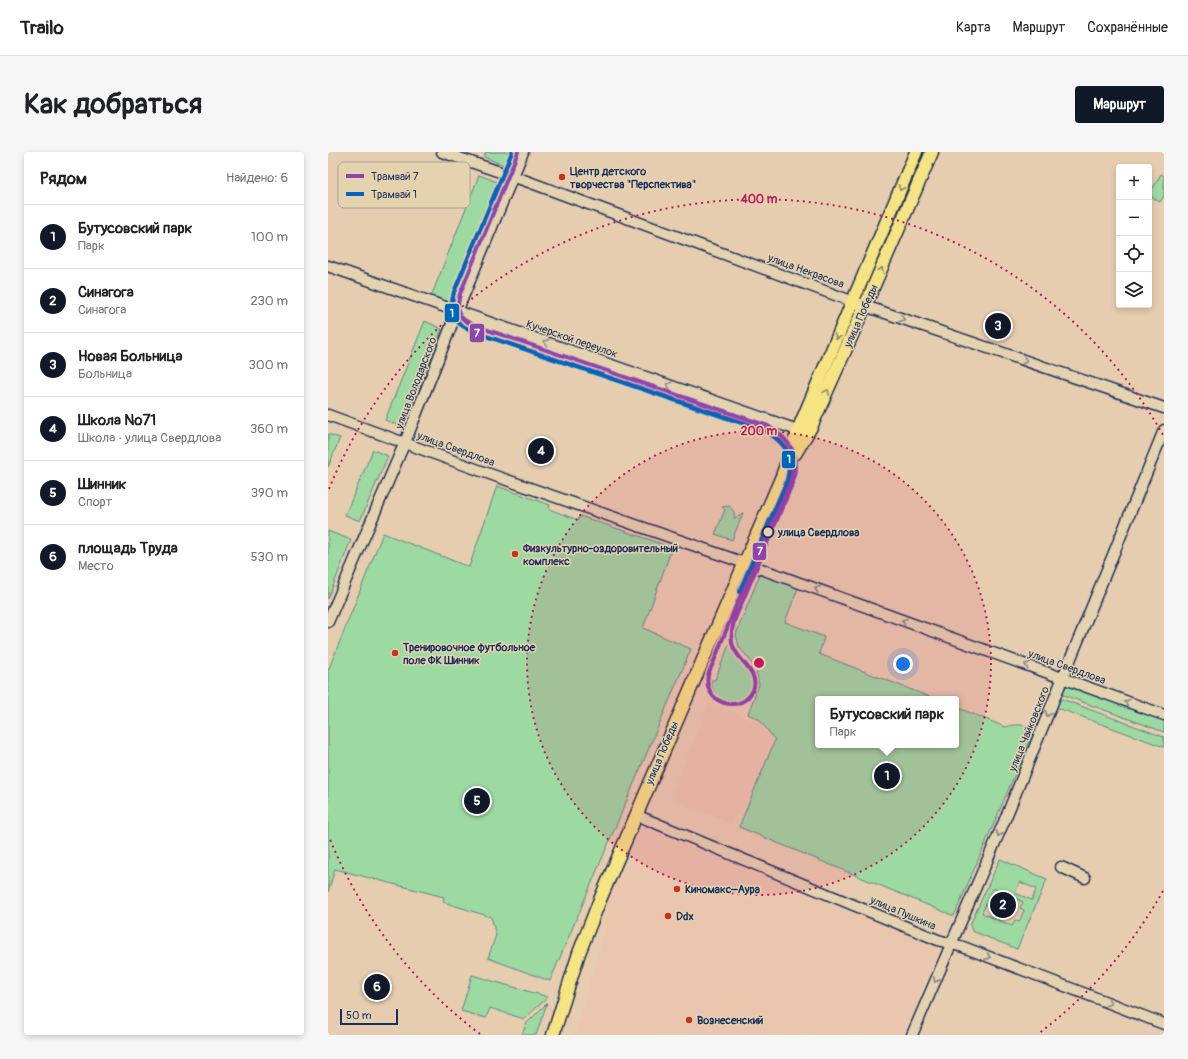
<!DOCTYPE html>
<html lang="ru">
<meta charset="utf-8">
<style>
:root{--surface:#fff;--page:#f6f6f6;--text:#202124;--muted:#757577;--line:#e0e0e0;--accent:#111827}
body{margin:0;font-family:Pangolin,sans-serif;background:var(--page);color:var(--text)}
.controls{position:absolute;right:12px;top:12px;display:grid;overflow:hidden;border-radius:4px;box-shadow:0 2px 6px #0003}
.controls button{width:36px;height:36px;display:grid;place-items:center;padding:0;border:0;border-bottom:1px solid var(--line);background:var(--surface);color:var(--text);font:20px sans-serif}
.scale{position:absolute;left:12px;bottom:10px;width:58px;box-sizing:border-box;padding-left:4px;border:2px solid #1b2f5e;border-top:0;font-size:11px;line-height:14px;white-space:nowrap;color:#1b2f5e;-webkit-text-stroke:3px #e5d3b0;paint-order:stroke}
.you{position:absolute;left:575px;top:512px;width:14px;height:14px;margin:-10px;border:3px solid #fff;border-radius:50%;background:#1a73e8;box-shadow:0 0 0 6px #1a73e833}
.badge{display:grid;place-items:center;width:26px;height:26px;border-radius:50%;background:var(--accent);color:#fff;font-size:13px;font-weight:700}
.pin{position:absolute;translate:-50% -50%;border:2px solid #fff;box-shadow:0 1px 4px #0006}
.popup{position:absolute;left:487px;top:544px;width:144px;height:52px;box-sizing:border-box;display:grid;place-content:center;border-radius:4px;background:var(--surface);filter:drop-shadow(0 1px 3px #0005);font-size:13px;white-space:nowrap;color:var(--muted)}
.popup b{font-size:15px;color:var(--text)}
.popup::after{content:'';position:absolute;left:50%;top:100%;margin-left:-8px;border:8px solid transparent;border-top-color:var(--surface)}
.list{margin:0;padding:0;list-style:none}
h2{display:flex;justify-content:space-between;align-items:center;height:52px;margin:0;padding:0 16px;font-size:17px}
h2 small{font-size:13px;font-weight:400;color:var(--muted)}
.list li{display:grid;grid-template-columns:26px 1fr auto;gap:12px;align-items:center;box-sizing:border-box;height:64px;padding:0 16px;border-top:1px solid var(--line)}
.list b{display:block;font-size:15px;white-space:nowrap}
.list p{margin:0;font-size:13px;white-space:nowrap;color:var(--muted)}
.list em{font-size:13px;font-style:normal;color:var(--muted)}
.icon{flex:none;width:22px;height:22px;fill:none;stroke:currentColor;stroke-width:2;stroke-linecap:round;stroke-linejoin:round}
.map{position:relative;flex:none;width:836px;height:883px;overflow:hidden;border-radius:4px}
header{display:flex;align-items:center;gap:24px;box-sizing:border-box;height:56px;padding:0 20px;background:var(--surface);border-bottom:1px solid var(--line)}
header strong{font-size:19px}
nav{display:flex;gap:22px;margin-inline-start:auto;font-size:14px}
.intro{display:flex;align-items:center;justify-content:space-between;box-sizing:border-box;height:96px;padding:0 24px}
h1{margin:0;font-size:28px}
.button{padding:10px 18px;border-radius:4px;background:var(--accent);color:#fff;font-size:14px;font-weight:700}
main{display:flex;gap:24px;padding:0 24px}
aside{flex:1;background:var(--surface);border-radius:4px;box-shadow:0 2px 6px #0003}
.map>svg:first-child{display:block}
</style>
<header>
<strong>Trailo</strong>
<nav><a>Карта</a><a>Маршрут</a><a>Сохранённые</a></nav>
</header>
<div class="intro"><h1>Как добраться</h1><a class="button">Маршрут</a></div>
<main>
<aside>
<h2>Рядом<small>Найдено: 6</small></h2>
<ul class="list">
<li><span class="badge">1</span><div><b>Бутусовский парк</b><p>Парк</p></div><em>100 m</em></li>
<li><span class="badge">2</span><div><b>Синагога</b><p>Синагога</p></div><em>230 m</em></li>
<li><span class="badge">3</span><div><b>Новая Больница</b><p>Больница</p></div><em>300 m</em></li>
<li><span class="badge">4</span><div><b>Школа №71</b><p>Школа · улица Свердлова</p></div><em>360 m</em></li>
<li><span class="badge">5</span><div><b>Шинник</b><p>Спорт</p></div><em>390 m</em></li>
<li><span class="badge">6</span><div><b>площадь Труда</b><p>Место</p></div><em>530 m</em></li>
</ul>
</aside>
<div class="map">
<svg width="836" height="883" viewBox="0 0 836 883">
<rect width="100%" height="100%" fill="#e7cdaf"/>
<filter id="ink" filterUnits="userSpaceOnUse"><feTurbulence type="fractalNoise" baseFrequency=".025" numOctaves="2"/><feDisplacementMap in="SourceGraphic" scale="8" xChannelSelector="R" yChannelSelector="G"/><feConvolveMatrix kernelMatrix="1 2 1 2 8 2 1 2 1" color-interpolation-filters="sRGB"/></filter>
<g filter="url(#ink)">
<g fill="#eac6ae">
<path d="M382,551L431,572L444,589L414,663L409,661L404,672L342,646Z"/>
<path d="M319,673L326,674L612,794L575,883H246L278,773L275,767L282,743L310,676Z"/>
</g>
<g fill="#9ddaa1" stroke="#5c8480" fill-rule="evenodd">
<path d="M158,0H183L178,14L156,5Z"/>
<path d="M595,0H598L537,140L535,139Z"/>
<path d="M833,22L836,24V44L832,50L821,43Z"/>
<path d="M151,23L172,31L122,158L101,150Z"/>
<path d="M97,169L114,177L74,275L57,268Z"/>
<path d="M0,282L12,286L0,315Z"/>
<path d="M45,298L60,304L32,369L17,363Z"/>
<path d="M169,334L222,353L221,357L250,368L252,364L314,385L344,396L315,476L363,497L222,829L160,806L168,783L163,765L115,750L116,745L7,717L0,740V519L55,381L141,415Z"/>
<path d="M401,354L406,360V366H409L414,361H415L404,388L387,382L397,358L394,355Z"/>
<path d="M0,379L23,388L0,447Z"/>
<path d="M432,422L470,436L457,470L496,485L491,502L607,547H490V593H628V555L677,575C685,572 697,572 705,576L700,584L703,585L626,764L411,675L447,588L431,567L420,562L431,533L428,518L421,507L411,495L408,482Z"/>
<path d="M402,490C404,506 425,515 424,529C423,557 385,560 383,528H387Z"/>
<path d="M738,531L836,566V580L733,542Z"/>
<path d="M731,546L836,585V595L727,555Z"/>
<path d="M672,707L719,727L689,797L644,779L642,773ZM692,730L708,737L704,748L687,741ZM665,736L695,750L692,756L696,758L691,770L687,768L684,774L654,761Z"/>
<path d="M144,823L220,845L196,867L162,856L158,866L133,859Z"/>
<path d="M219,851L208,883H194L198,872Z"/>
</g>
<g fill="none" stroke-linecap="round" stroke-linejoin="round">
<g stroke="#1b2f5e" stroke-width="13">
<g id="minor">
<path d="M114,0L201,30L537,154L836,256"/>
<path d="M0,114L478,281"/>
<path d="M0,263L156,320L425,414L836,563"/>
<path d="M0,470L80,283L126,167L195,0"/>
<path d="M308,663L610,788L635,795L836,872"/>
<path d="M733,715L757,726"/>
<path d="M584,883L678,665L836,278"/>
</g>
</g>
<g stroke="#1b2f5e" stroke-width="15">
<g id="major">
<path d="M467,302L483,275L537,154L604,0"/>
<path d="M225,883L251,801L271,750L454,324L473,271L588,0"/>
</g>
</g>
<use href="#minor" stroke="#e5d3b0" stroke-width="10"/>
<use href="#major" stroke="#f6e381" stroke-width="12"/>
<g stroke="#e5d3b0" stroke-width="7">
<path id="tram-1" d="M184,0L126,140C120,164 124,170 146,180L438,278C459,291 466,303 462,328C444,371 426,413 407,456C401,472 394,488 388,504C386,510 382,517 380,523C374,551 413,564 425,538C433,519 406,507 404,490C402,478 407,466 412,455L465,330C471,302 464,289 440,274L148,174C129,166 127,162 132,142L190,0"/>
</g>
<g stroke="#e5d3b0" stroke-width="7">
<path id="tram-2" d="M184,0L126,140C120,163 124,170 146,180L437,279C459,292 465,303 459,328L411,440"/>
</g>
<use href="#tram-1" stroke="#8e44ad" stroke-width="4"/>
<use href="#tram-2" stroke="#0065bd" stroke-width="4"/>
</g>
<defs><path id="oneway-chevron" d="M-2-3.5L2.5 0L-2 3.5" fill="none" stroke-width="1.6" stroke-linecap="round" stroke-linejoin="round"/></defs>
<g stroke="#888970">
<use href="#oneway-chevron" transform="translate(573 36) rotate(113)"/>
<use href="#oneway-chevron" transform="translate(553 118) rotate(-67)"/>
<use href="#oneway-chevron" transform="translate(509 185) rotate(113)"/>
<use href="#oneway-chevron" transform="translate(499 240) rotate(-66)"/>
</g>
<g stroke="#808187">
<use href="#oneway-chevron" transform="translate(574 167) rotate(19)"/>
<use href="#oneway-chevron" transform="translate(218 190) rotate(-160)"/>
<use href="#oneway-chevron" transform="translate(697 209) rotate(19)"/>
<use href="#oneway-chevron" transform="translate(341 233) rotate(-161)"/>
<use href="#oneway-chevron" transform="translate(489 437) rotate(-160)"/>
<use href="#oneway-chevron" transform="translate(576 469) rotate(-160)"/>
<use href="#oneway-chevron" transform="translate(699 513) rotate(-160)"/>
<use href="#oneway-chevron" transform="translate(799 550) rotate(-160)"/>
<use href="#oneway-chevron" transform="translate(720 562) rotate(113)"/>
<use href="#oneway-chevron" transform="translate(671 682) rotate(113)"/>
<use href="#oneway-chevron" transform="translate(660 805) rotate(21)"/>
<use href="#oneway-chevron" transform="translate(608 828) rotate(113)"/>
<use href="#oneway-chevron" transform="translate(781 851) rotate(21)"/>
</g>
</g>
<circle cx="431" cy="511" r="232" fill="#c2185b" fill-opacity=".12"/>
<g fill="none" stroke="#c2185b" stroke-width="2" stroke-dasharray="2 4">
<circle cx="431" cy="511" r="232"/>
<path d="M835 739A464 464 0 0 1 710 882M152 882A464 464 0 0 1 1 685M1 337A464 464 0 0 1 835 283"/>
</g>
<g fill="#c8321e" stroke="#e5d3b0" stroke-width="1.5">
<circle cx="234" cy="25" r="4"/>
<circle cx="187" cy="402" r="4"/>
<circle cx="67" cy="501" r="4"/>
<circle cx="349" cy="737" r="4"/>
<circle cx="340" cy="764" r="4"/>
<circle cx="361" cy="868" r="4"/>
</g>
<circle fill="#e5d3b0" stroke="#1b2f5e" stroke-width="2" cx="440" cy="380" r="5.5"/>
<g text-anchor="middle" dominant-baseline="central" stroke-width="3" stroke-linejoin="round" paint-order="stroke">
<g font-size="11" font-weight="bold" fill="#1b2f5e" stroke="#e5d3b0" text-anchor="start">
<text x="242" y="19">Центр детского<tspan x="242" dy="13">творчества "Перспектива"</tspan></text>
<text x="195" y="396">Физкультурно-оздоровительный<tspan x="195" dy="13">комплекс</tspan></text>
<text x="75" y="495">Тренировочное футбольное<tspan x="75" dy="13">поле ФК Шинник</tspan></text>
<text x="357" y="737">Киномакс–Аура</text>
<text x="348" y="764">Ddx</text>
<text x="369" y="868">Вознесенский</text>
</g>
<g font-size="11" fill="#1b2f5e" stroke="#e5d3b0">
<text transform="translate(478 119) rotate(20)">улица Некрасова</text>
<text transform="translate(533 164) rotate(-66)">улица Победы</text>
<text transform="translate(244 187) rotate(19)">Кучерской переулок</text>
<text transform="translate(88 231) rotate(-69)">улица Володарского</text>
<text transform="translate(128 297) rotate(20)">улица Свердлова</text>
<text transform="translate(739 515) rotate(20)">улица Свердлова</text>
<text transform="translate(701 577) rotate(-68)">улица Чайковского</text>
<text transform="translate(334 601) rotate(-67)">улица Победы</text>
<text transform="translate(575 761) rotate(23)">улица Пушкина</text>
</g>
<g font-size="11" font-weight="bold" fill="#1b2f5e" stroke="#e5d3b0" text-anchor="start">
<text x="450" y="380">улица Свердлова</text>
</g>
</g>
<rect x="10" y="10" width="132" height="46" rx="6" fill="#e5d3b0" stroke="#a8a297" stroke-width="1"/>
<rect x="18" y="22" width="18" height="4" fill="#8e44ad"/>
<rect x="18" y="40" width="18" height="4" fill="#0065bd"/>
<g font-size="11" fill="#1b2f5e">
<text x="43" y="28">Трамвай 7</text>
<text x="43" y="46">Трамвай 1</text>
</g>
<circle cx="431" cy="511" r="6" fill="#c2185b" stroke="#e5d3b0" stroke-width="2"/>
<g font-size="12" text-anchor="middle" font-weight="bold" fill="#c2185b" stroke="#e5d3b0" stroke-width="3" stroke-linejoin="round" paint-order="stroke">
<text x="431" y="51">400 m</text>
<text x="431" y="283">200 m</text>
</g>
<g stroke="#e5d3b0" stroke-width="1.5">
<rect x="116" y="151" width="16" height="20" rx="4" fill="#0065bd"/>
<rect x="141" y="171" width="16" height="20" rx="4" fill="#8e44ad"/>
<rect x="453" y="298" width="15" height="19" rx="4" fill="#0065bd"/>
<rect x="424" y="390" width="15" height="19" rx="4" fill="#8e44ad"/>
</g>
<g font-size="11" text-anchor="middle" font-weight="bold" fill="#fff">
<text x="124" y="165">1</text>
<text x="149" y="185">7</text>
<text x="461" y="311">1</text>
<text x="432" y="403">7</text>
</g>
</svg>
<div class="controls">
<button>+</button>
<button>−</button>
<button><svg class="icon" aria-label="locate" viewBox="0 0 24 24"><circle cx="12" cy="12" r="6"/><path d="M12 2v4M12 18v4M2 12h4M18 12h4"/></svg></button>
<button><svg class="icon" aria-label="layers" viewBox="0 0 24 24"><path d="M12 4l9 5-9 5-9-5zM3 14l9 5 9-5"/></svg></button>
</div>
<div class="scale">50 m</div>
<div class="you"></div>
<div class="pin badge" style="left:559px;top:624px">1</div>
<div class="popup"><b>Бутусовский парк</b>Парк</div>
<div class="pin badge" style="left:675px;top:753px">2</div>
<div class="pin badge" style="left:670px;top:174px">3</div>
<div class="pin badge" style="left:213px;top:299px">4</div>
<div class="pin badge" style="left:149px;top:649px">5</div>
<div class="pin badge" style="left:49px;top:835px">6</div>
</div>
</main>
